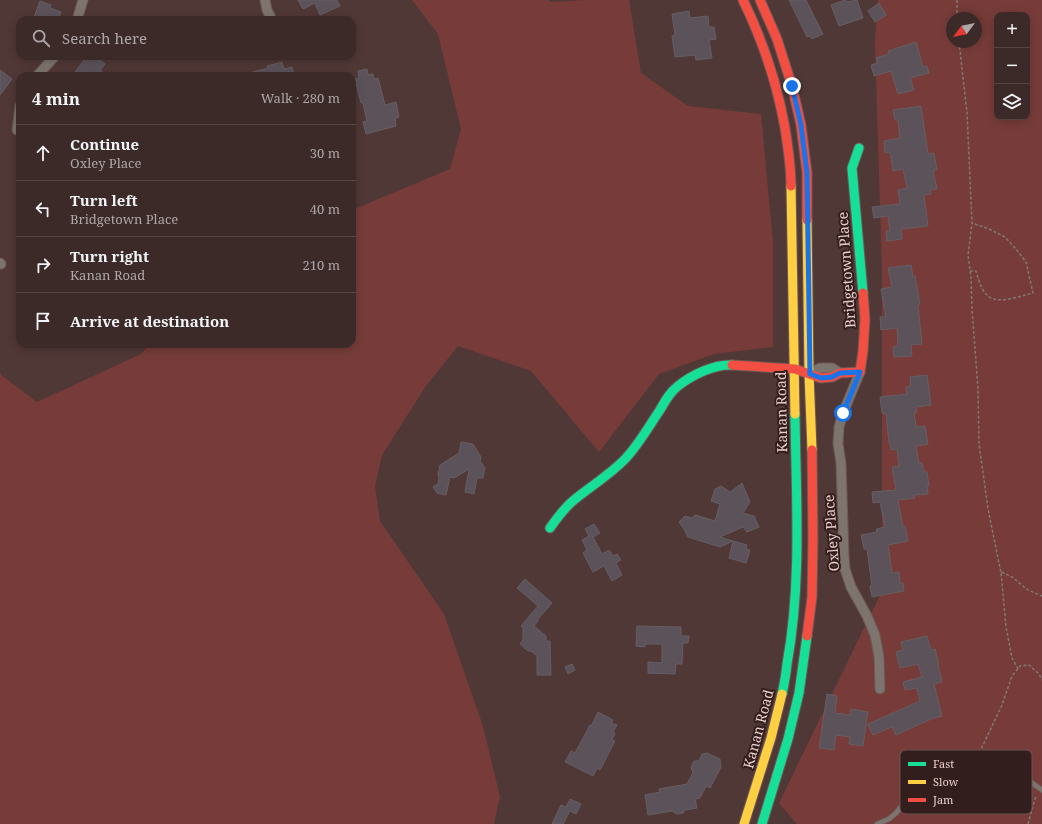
<!DOCTYPE html>
<meta charset="utf-8">
<style>
:root{--surface:#3c2a28;--page:#433230;--text:#f1f3f6;--muted:#aca7a8;--line:#554645}
body{margin:0;font-family:"Noto Serif",serif;background:var(--page);color:var(--text)}
.controls{position:absolute;right:12px;top:12px;display:grid;overflow:hidden;border-radius:8px;box-shadow:0 2px 10px #0003}
.controls button{width:36px;height:36px;display:grid;place-items:center;padding:0;border:0;border-bottom:1px solid var(--line);background:var(--surface);color:var(--text);font:20px sans-serif}
.compass{position:absolute;left:946px;top:12px;width:36px;height:36px;border-radius:50%;background:var(--surface);box-shadow:0 2px 10px #0003;rotate:238deg}
.stop{position:absolute;width:12px;height:12px;margin:-9px;border:3px solid #1a73e8;border-radius:50%;background:#fff}
.stop.end{background:#1a73e8;border-color:#fff;box-shadow:0 1px 4px #0008}
.list{margin:0;padding:0;list-style:none}
h2{display:flex;justify-content:space-between;align-items:center;height:52px;margin:0;padding:0 16px;font-size:17px}
h2 small{font-size:13px;font-weight:400;color:var(--muted)}
.list li{display:grid;grid-template-columns:26px 1fr auto;gap:12px;align-items:center;box-sizing:border-box;height:56px;padding:0 16px;border-top:1px solid var(--line)}
.list b{display:block;font-size:15px;white-space:nowrap}
.list p{margin:0;font-size:13px;white-space:nowrap;color:var(--muted)}
.list em{font-size:13px;font-style:normal;color:var(--muted)}
.icon{flex:none;width:22px;height:22px;fill:none;stroke:currentColor;stroke-width:2;stroke-linecap:round;stroke-linejoin:round}
.map{position:relative;flex:none;width:1042px;height:824px;overflow:hidden}
.search{position:absolute;background:var(--surface);box-shadow:0 2px 10px #0003;left:16px;top:16px;width:340px;height:44px;display:flex;align-items:center;gap:10px;box-sizing:border-box;padding:0 14px;border-radius:12px;color:var(--muted);font-size:15px}
.panel{position:absolute;background:var(--surface);box-shadow:0 2px 10px #0003;left:16px;top:72px;width:340px;height:276px;border-radius:12px}
.map>svg:first-child{display:block}
</style>
<div class="map">
<svg width="1042" height="824" viewBox="0 0 1042 824">
<rect width="100%" height="100%" fill="#503836"/>
<g fill="#773c39" fill-rule="evenodd">
<path d="M412,0H549L550,2L587,0H629L641,73L688,106L761,114L773,242V347L714,354L659,374L599,452L531,371L458,346L426,386L382,455L375,486L380,521L444,614L483,726L500,797L494,824H0V372L1,375L37,402L141,354L150,344H352V210L450,169L461,129L438,34Z"/>
<path d="M878,0H1042V824H797L779,803L882,591V272L875,41ZM997,15H1027V117H997ZM952,18H976V42H952Z"/>
</g>
<g fill="#5b5359" stroke="#665e64">
<path d="M298,0H337L340,6L320,15L315,3L303,9Z"/>
<path d="M789,0H806L823,34L812,39L810,36L807,37Z"/>
<path d="M845,0H846L847,2L857,0L863,18L839,26L831,5Z"/>
<path d="M40,1L51,5L50,8L61,12L58,20H33Z"/>
<path d="M879,3L886,15L875,22L868,11Z"/>
<path d="M689,11L690,18L708,16L709,27H714L716,39L709,40L712,58L696,60L695,55L675,57L672,36L675,35L672,14Z"/>
<path d="M916,42L923,67L927,66L929,73L910,78L914,90L898,94L891,71L874,76L871,65L878,63L876,58L889,54L888,51Z"/>
<path d="M87,56H95L105,64L100,70L102,71L98,76H80L75,72Z"/>
<path d="M282,62L284,69L292,67L294,76H245V74L268,68L267,66Z"/>
<path d="M367,69L368,75L373,74L374,79L378,78L385,105L396,102L399,117L395,119L396,126L366,134L363,122L367,121L363,103H361L355,79L359,78L358,71Z"/>
<path d="M0,70L12,79L0,95Z"/>
<path d="M921,106L928,154L934,153L937,170H933L937,189L930,190L931,194L924,195L928,226L901,229L902,239L887,241L886,231H890L888,216L874,218L872,207L900,204L898,190L907,188L903,169L893,171L890,152L885,153L884,141L900,138L898,120H895L893,110Z"/>
<path d="M911,265L913,277L915,276L920,304L918,305L922,344L911,345L912,356L894,357L893,347L898,346L897,328L881,330L880,317H886L881,289L892,287L888,268Z"/>
<path d="M927,375L931,405L916,407L917,412L914,413L916,427L925,426L928,444L916,446L919,463H922L924,472H927L929,486H927L928,494L914,495L915,498L898,500L903,527L905,526L908,541L888,545L892,573L899,572L900,583H903L904,591L872,597L870,586H872L867,549H864L861,535L877,532L876,529L885,527L880,502L873,503L872,492L896,490L892,467L899,466L897,449L891,450L890,443H889L886,413H882L880,397L907,394L906,387L911,386L910,377Z"/>
<path d="M461,442L473,444L481,457L480,461L485,468L483,478H477L474,494L465,492L469,469L454,478L450,477L446,495L437,493L433,487L438,484L439,477L438,475L440,465L459,453Z"/>
<path d="M742,483L750,502L743,513L754,516L759,527L747,532L743,527L720,537L733,541L720,547L688,537L684,529L679,522L685,516L692,518L695,515L715,521L720,504L711,501L715,489L721,486L730,492Z"/>
<path d="M594,524L600,533L593,537L602,554L609,550L613,556L617,554L621,560L616,563L622,575L612,581L604,566L593,572L583,553L587,550L582,540L589,536L585,529Z"/>
<path d="M733,541L747,545L746,549L750,550L746,563L729,558Z"/>
<path d="M525,579L552,603L538,619V621L534,626L546,636V641H550L551,675H537V656L531,651H528L520,644L523,640V628L521,626L538,606L517,588Z"/>
<path d="M637,626L681,627V636H689L688,643H683L682,664H676L675,674L648,673V662L662,663V644H645V647L636,646Z"/>
<path d="M927,636L931,650L935,649L939,665H938L942,682L934,684L942,716L931,719L896,735L892,727L873,735L868,724L920,701L917,688L905,690L903,682L922,677L918,664L900,668L896,652L903,650L901,642Z"/>
<path d="M572,664L575,670L568,674L565,667Z"/>
<path d="M827,694L837,696L835,713L850,715L851,709L868,712L863,746L849,744L850,737L836,735L834,750L819,748Z"/>
<path d="M598,712L613,720L611,723L617,725L613,732L615,733L612,740L615,741L600,770L597,768L593,776L565,762L571,751L575,753L590,725L591,726Z"/>
<path d="M707,753L720,759L721,767L710,788L706,786L700,798L695,799L697,808L685,810L683,813L677,814L672,811L648,815L645,795L660,792L659,789L687,784L693,773L691,767L694,761H699L702,754Z"/>
<path d="M570,799L581,804L576,814L570,811L563,824H552L561,805L566,807Z"/>
</g>
<g fill="none" stroke-linecap="round" stroke-linejoin="round">
<g stroke="#6d5756" stroke-width="6">
<path id="lane" d="M877,824L889,819L896,813L905,802L923,788L934,783L959,776L971,771L982,768H993L1011,773L1028,780L1042,790"/>
</g>
<g stroke="#6d5756" stroke-width="11">
<g id="street">
<path d="M265,0L267,10L272,20"/>
<path d="M77,20L83,0"/>
<path d="M37,76L55,56"/>
<path d="M17,130L20,106"/>
<path d="M0,263L1,264"/>
<path d="M860,372L843,413L839,427L838,444L841,463L844,556L845,569L851,587L867,616L875,635L879,657L880,689"/>
<path d="M809,374L820,368H832L840,373"/>
</g>
</g>
<g stroke="#6d5756" stroke-width="11">
<g id="fast">
<path d="M859,148L852,168L863,293"/>
<path d="M550,528C557,518 564,508 574,500C591,486 611,474 626,458C639,444 649,426 660,410C665,401 670,392 678,386C692,375 714,364 732,365"/>
<path d="M782,694C784,685 786,674 787,664C802,582 796,497 795,414"/>
<path d="M762,824L788,739L799,693L807,636"/>
</g>
</g>
<g stroke="#6d5756" stroke-width="11">
<g id="slow">
<path d="M791,186L795,414"/>
<path d="M807,220L809,374L812,450"/>
<path d="M744,824L771,738L782,694"/>
</g>
</g>
<g stroke="#6d5756" stroke-width="11">
<g id="jam">
<path d="M743,0C763,41 777,83 785,128C788,147 791,167 791,186"/>
<path d="M760,0L777,39L792,86L801,125L807,173V220"/>
<path d="M732,365L795,369L821,378L832,377L840,373L860,372L863,351L865,319L863,293"/>
<path d="M807,636L812,597L813,538L812,450"/>
</g>
</g>
<g stroke="#817874" stroke-width="1.5" stroke-dasharray="3 2" stroke-linecap="butt">
<path d="M957,0V18"/>
<path d="M959,42L967,113L972,223L968,255L971,278L972,309L978,389L979,444L988,509L1001,573"/>
<path d="M970,271H976C978,278 981,289 986,294C996,306 1020,296 1033,293L1026,262L1016,249L1005,237L989,229L972,223"/>
<path d="M1018,669L1012,658L1006,627L1001,572L1012,577L1028,590L1042,596"/>
<path d="M975,762L1002,705L1012,676L1020,666L1029,665L1039,674L1042,680"/>
<path d="M1028,824L1036,795"/>
</g>
<use href="#lane" stroke="#7d746e" stroke-width="4.5"/>
<use href="#street" stroke="#7d746e" stroke-width="9"/>
<use href="#fast" stroke="#16e098" stroke-width="9"/>
<use href="#slow" stroke="#ffcf43" stroke-width="9"/>
<use href="#jam" stroke="#f24e42" stroke-width="9"/>
</g>
<g fill="none" stroke-linecap="round" stroke-linejoin="round">
<path stroke="#1a73e8" stroke-width="5" d="M792,86L801,125L807,173L810,374L821,378L832,377L840,373L860,372L843,413"/>
</g>
<g text-anchor="middle" dominant-baseline="central" stroke-width="4" stroke-linejoin="round" paint-order="stroke">
<g font-size="14" fill="#e9cdca" stroke="#321e1c">
<text transform="translate(846 270) rotate(-94)">Bridgetown Place</text>
<text transform="translate(781 412) rotate(-91)">Kanan Road</text>
<text transform="translate(831 533) rotate(-94)">Oxley Place</text>
<text transform="translate(758 729) rotate(-75)">Kanan Road</text>
</g>
</g>
<rect x="900" y="750" width="132" height="64" rx="6" fill="#321e1c" stroke="#695350" stroke-width="1"/>
<rect x="908" y="762" width="18" height="4" fill="#16e098"/>
<rect x="908" y="780" width="18" height="4" fill="#ffcf43"/>
<rect x="908" y="798" width="18" height="4" fill="#f24e42"/>
<g font-size="11" fill="#e9cdca">
<text x="933" y="768">Fast</text>
<text x="933" y="786">Slow</text>
<text x="933" y="804">Jam</text>
</g>
</svg>
<div class="controls">
<button>+</button>
<button>−</button>
<button><svg class="icon" aria-label="layers" viewBox="0 0 24 24"><path d="M12 4l9 5-9 5-9-5zM3 14l9 5 9-5"/></svg></button>
</div>
<svg class="compass" viewBox="-18 -18 36 36"><path d="M0-13l5 13h-10z" fill="#e53935"/><path d="M0 13l5-13h-10z" fill="#aca7a8"/></svg>
<div class="stop" style="left:843px;top:413px"></div>
<div class="stop end" style="left:792px;top:86px"></div>
<div class="search"><svg class="icon" aria-label="search" viewBox="0 0 24 24"><circle cx="10" cy="10" r="6"/><path d="M15 15l6 6"/></svg>Search here</div>
<section class="panel">
<h2>4 min<small>Walk · 280 m</small></h2>
<ul class="list">
<li><svg class="icon" aria-label="ahead" viewBox="0 0 24 24"><path d="M12 20V5M6 11l6-6 6 6"/></svg><div><b>Continue</b><p>Oxley Place</p></div><em>30 m</em></li>
<li><svg class="icon" aria-label="left" viewBox="0 0 24 24"><path d="M17 20v-9H6M10 6l-5 5 5 5"/></svg><div><b>Turn left</b><p>Bridgetown Place</p></div><em>40 m</em></li>
<li><svg class="icon" aria-label="right" viewBox="0 0 24 24"><path d="M7 20v-9h11M14 6l5 5-5 5"/></svg><div><b>Turn right</b><p>Kanan Road</p></div><em>210 m</em></li>
<li><svg class="icon" aria-label="arrive" viewBox="0 0 24 24"><path d="M6 21V4h12l-3 4 3 4H6"/></svg><div><b>Arrive at destination</b></div></li>
</ul>
</section>
</div>
